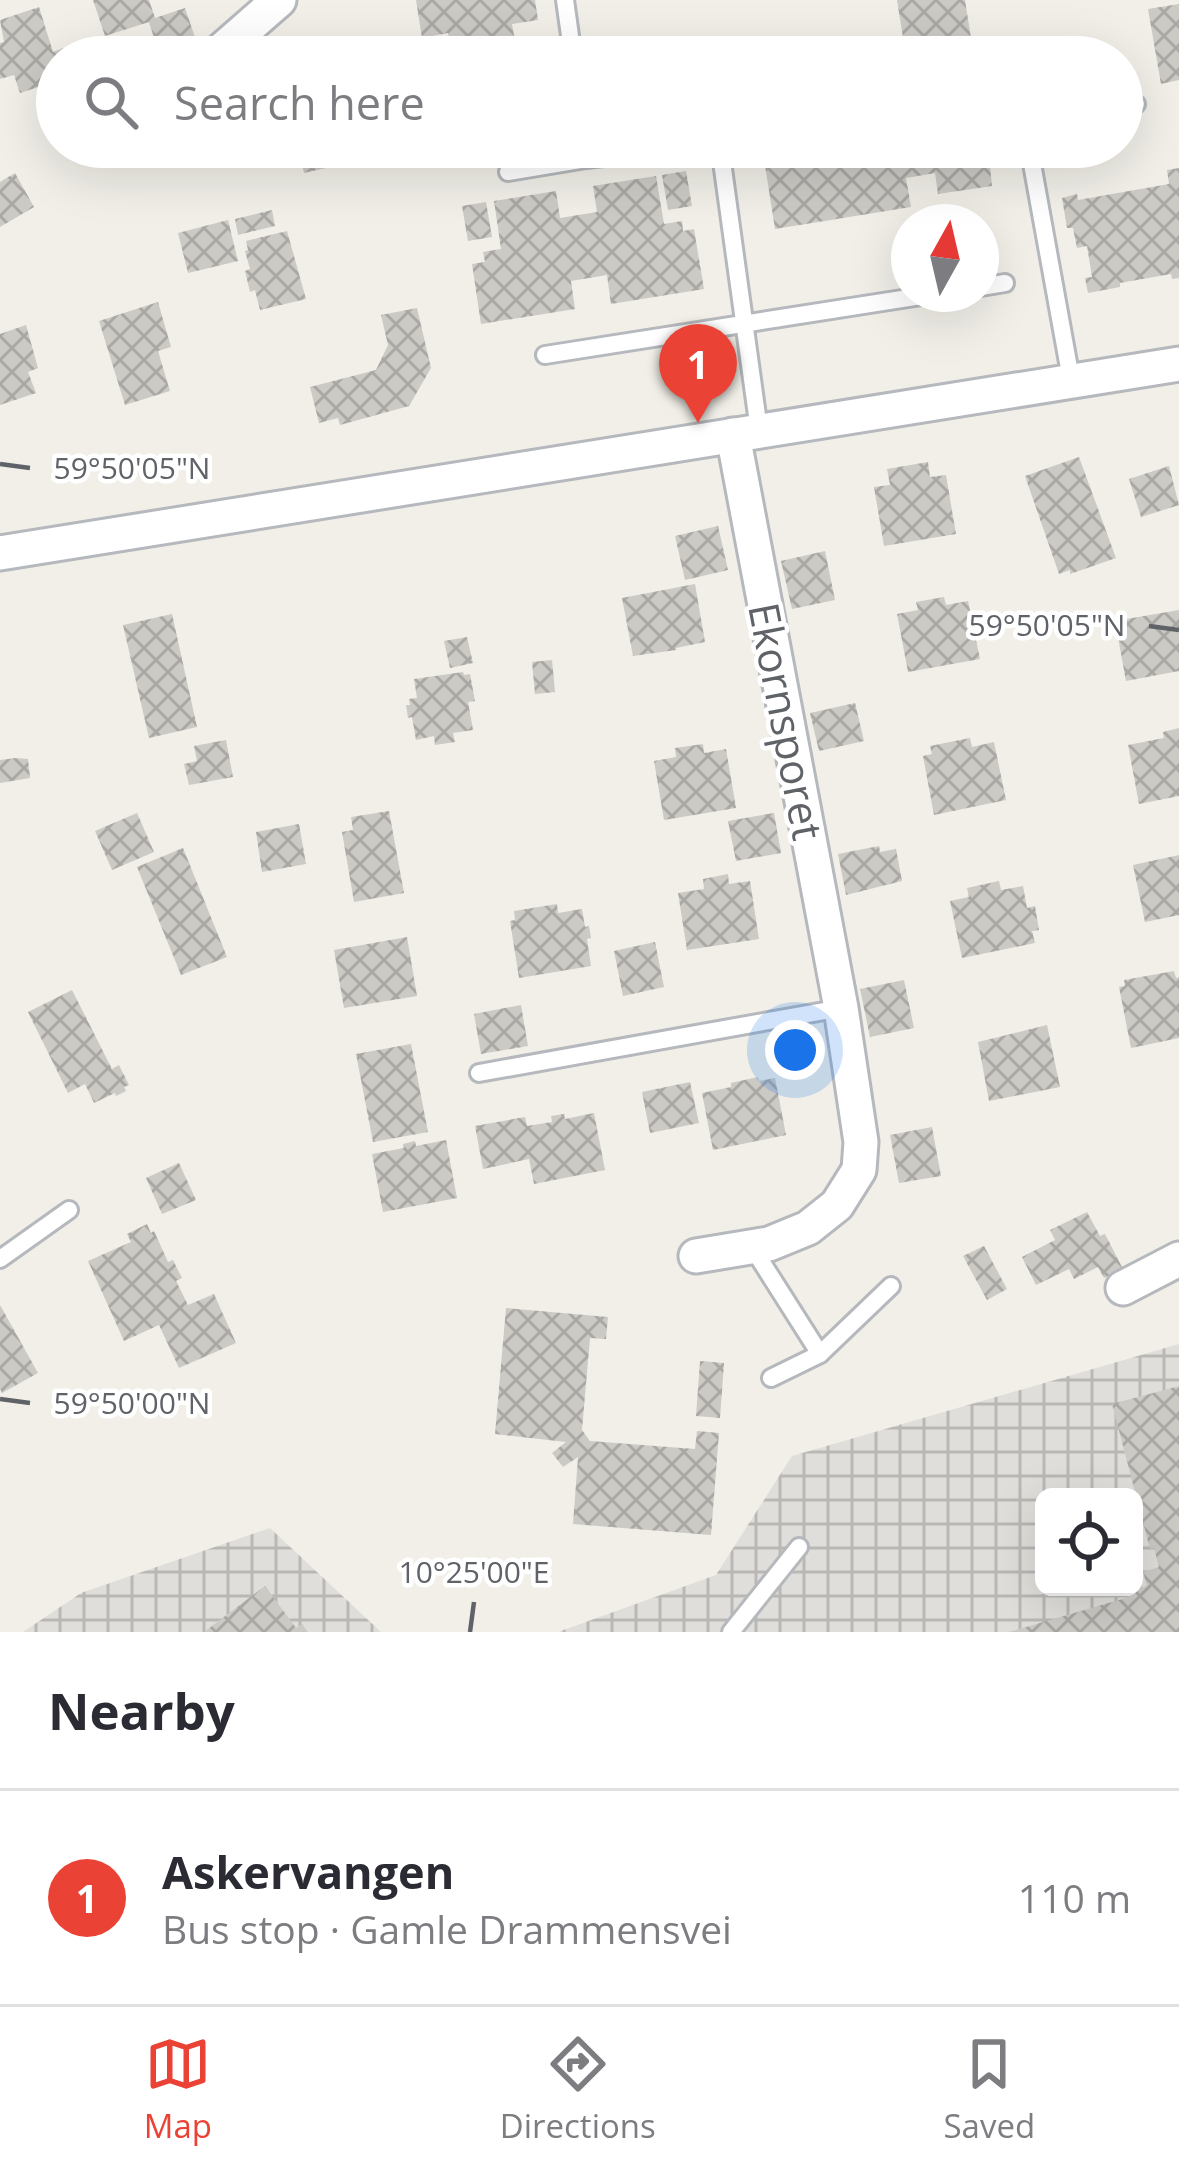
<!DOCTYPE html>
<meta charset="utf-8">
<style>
:root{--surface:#fff;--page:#f7f7f7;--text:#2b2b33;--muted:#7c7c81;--line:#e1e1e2;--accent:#ea4335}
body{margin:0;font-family:"Open Sans",sans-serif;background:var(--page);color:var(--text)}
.controls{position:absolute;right:36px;bottom:36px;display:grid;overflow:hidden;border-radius:18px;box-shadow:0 12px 48px #0002}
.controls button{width:108px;height:108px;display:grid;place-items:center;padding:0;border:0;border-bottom:3px solid var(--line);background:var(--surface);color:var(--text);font:60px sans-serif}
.compass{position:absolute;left:891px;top:204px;width:108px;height:108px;border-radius:50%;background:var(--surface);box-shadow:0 12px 48px #0002;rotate:8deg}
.you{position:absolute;left:795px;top:1050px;width:42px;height:42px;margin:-30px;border:9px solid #fff;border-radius:50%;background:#1a73e8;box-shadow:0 0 0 18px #1a73e833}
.badge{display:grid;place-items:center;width:78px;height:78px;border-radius:50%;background:var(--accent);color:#fff;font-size:39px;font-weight:700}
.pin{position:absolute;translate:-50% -99px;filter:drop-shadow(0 3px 6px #0008)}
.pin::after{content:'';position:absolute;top:63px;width:42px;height:36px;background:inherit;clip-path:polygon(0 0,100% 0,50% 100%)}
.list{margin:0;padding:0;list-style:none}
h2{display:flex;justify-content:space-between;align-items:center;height:156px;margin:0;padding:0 48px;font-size:51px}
h2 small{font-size:39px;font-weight:400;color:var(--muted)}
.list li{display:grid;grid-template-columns:78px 1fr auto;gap:36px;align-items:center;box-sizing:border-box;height:216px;padding:0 48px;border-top:3px solid var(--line)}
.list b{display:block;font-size:45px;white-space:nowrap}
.list p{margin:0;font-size:39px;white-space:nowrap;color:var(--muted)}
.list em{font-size:39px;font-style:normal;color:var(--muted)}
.icon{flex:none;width:66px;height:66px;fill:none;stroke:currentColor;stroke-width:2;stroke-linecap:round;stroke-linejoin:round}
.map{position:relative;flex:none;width:1179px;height:1632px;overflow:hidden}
.search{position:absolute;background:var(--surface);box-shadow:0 12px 48px #0002;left:36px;right:36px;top:36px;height:132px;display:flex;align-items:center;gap:30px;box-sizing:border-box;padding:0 42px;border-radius:66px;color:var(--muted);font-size:45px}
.sheet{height:372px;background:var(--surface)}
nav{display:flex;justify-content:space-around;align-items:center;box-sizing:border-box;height:168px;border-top:3px solid var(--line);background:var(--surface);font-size:33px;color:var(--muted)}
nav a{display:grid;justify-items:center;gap:6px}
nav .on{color:var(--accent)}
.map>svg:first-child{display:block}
</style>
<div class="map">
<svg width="1179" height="1632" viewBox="0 0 1179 1632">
<defs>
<pattern id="industrial-grid" width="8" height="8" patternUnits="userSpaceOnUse" patternTransform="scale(3)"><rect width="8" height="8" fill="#e0deda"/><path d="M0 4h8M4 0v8" fill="none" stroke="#b9b8b5"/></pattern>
<pattern id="building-cross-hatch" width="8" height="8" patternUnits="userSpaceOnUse" patternTransform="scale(3)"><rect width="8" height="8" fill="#cccac5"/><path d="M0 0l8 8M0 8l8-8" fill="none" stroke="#a9a8a4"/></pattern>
</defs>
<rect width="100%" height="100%" fill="#f1efe8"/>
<g fill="url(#industrial-grid)" fill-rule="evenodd">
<path d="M1179,1344V1632H558L716,1575L792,1456ZM1044,1497H1134V1587H1044Z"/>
<path d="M270,1528L381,1632H23L81,1593Z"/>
</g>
<g fill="url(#building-cross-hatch)">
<path d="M93,0H149L155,18L185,8L199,49L176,57H160L149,22L105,36Z"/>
<path d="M416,0H535L538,20L512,24L518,57H452L448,33L422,38Z"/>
<path d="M897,0H965L974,57H906Z"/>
<path d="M1179,4V80L1161,84L1148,9Z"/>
<path d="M39,7L53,52L63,48L65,57H57V81L20,93L14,75L0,79V43L4,42L0,20Z"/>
<path d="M283,147H344L348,163L304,173L299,150L285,154Z"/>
<path d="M438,147H497L499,159L442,168Z"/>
<path d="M860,147H988L992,186L938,194L935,173L906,178L911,207L775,229L764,159Z"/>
<path d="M1179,168V278L1172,279L1171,274L1120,283V287L1088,293L1085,278L1092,277L1087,246L1077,248L1073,228H1067L1062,198L1077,194L1078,200L1169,184L1167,170Z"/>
<path d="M686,171L692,206L668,210L662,175Z"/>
<path d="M15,173L34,207L0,227V182Z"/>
<path d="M656,176L664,224L682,221L683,231L694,229L704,289L611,304L607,275L571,281L575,309L481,324L472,264L485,262L483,252L501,249L494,201L556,191L560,218L597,212L593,186Z"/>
<path d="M486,202L492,237L468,241L462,206Z"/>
<path d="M272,210L275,226L238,235L235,219Z"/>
<path d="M228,220L238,261L188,273L178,233Z"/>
<path d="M287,231L306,299L260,310L255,290L250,292L245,271L250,269L245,251L248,250L246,241Z"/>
<path d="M158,302L171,347L158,351L170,391L125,405L99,321Z"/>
<path d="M417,308L431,368L409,406L340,425L338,418L319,423L310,387L376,370L388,345L381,315Z"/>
<path d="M26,325L38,368L28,372L36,393L0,405V334Z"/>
<path d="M1079,457L1116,558L1070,574V570L1059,574L1025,476Z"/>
<path d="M928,462L930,477L946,475L956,534L884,546L874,487L890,485L887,469Z"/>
<path d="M1169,466L1179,505L1141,517L1129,479Z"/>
<path d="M718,526L728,570L685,580L675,536Z"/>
<path d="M825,551L835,600L792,609L781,561Z"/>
<path d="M695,584L705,642L676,648V650L633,656L622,598Z"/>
<path d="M944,597L946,605L968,601L980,659L908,672L897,614L918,610L916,602Z"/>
<path d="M1179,610V671L1126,681L1115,621Z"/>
<path d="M172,614L197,727L149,738L123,625Z"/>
<path d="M467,637L473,663L450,668L444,641Z"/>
<path d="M552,660L555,692L535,694L532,662Z"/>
<path d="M463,672L464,675L470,674L475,701L468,702L473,730L453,733L455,742L435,745L434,736L416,740L412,717L408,718L406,705H410L409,699L417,698L414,679Z"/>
<path d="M855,703L864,741L819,751L810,713Z"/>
<path d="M1179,728V796L1139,804L1128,745L1164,738L1163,732Z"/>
<path d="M970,738L972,747L994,742L1006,800L934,815L923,756L932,754L930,746Z"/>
<path d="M226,740L233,777L189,785L184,764L197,761L194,746Z"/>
<path d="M703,744L704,753L726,749L736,808L664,820L654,761L676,757L675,748Z"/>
<path d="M16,758L28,759L30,778L0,783V760Z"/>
<path d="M389,811L404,893L354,902L342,832L353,830L351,817Z"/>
<path d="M137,813L154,852L112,870L95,831Z"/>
<path d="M774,813L781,853L736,861L728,821Z"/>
<path d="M299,824L306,864L262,872L256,832Z"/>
<path d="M879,846L880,852L896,849L902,881L846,895L838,854Z"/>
<path d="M183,848L227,957L181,975L137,867Z"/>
<path d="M1179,855V915L1145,922L1133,865Z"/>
<path d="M728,874L729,884L750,881L759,939L687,950L678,893L704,889L703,879Z"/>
<path d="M999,881L1001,890L1023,886L1027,908L1035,906L1039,930L1032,931L1035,943L962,958L950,901L969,897L967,888Z"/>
<path d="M557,904L558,913L582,909L585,927L589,926L591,938L587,939L591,966L519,978L510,921L515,920L514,911Z"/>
<path d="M407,937L417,996L344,1008L334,950Z"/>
<path d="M655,942L664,987L623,996L614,951Z"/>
<path d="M1174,971L1176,978L1179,977V1038L1131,1048L1119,987L1125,986L1124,980Z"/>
<path d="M904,980L914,1028L870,1037L860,989Z"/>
<path d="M72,990L112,1069L119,1065L129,1085L124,1087L126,1091L116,1096L115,1093L94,1103L85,1084L68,1093L28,1012Z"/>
<path d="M521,1005L528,1046L481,1054L474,1014Z"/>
<path d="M1047,1025L1060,1087L989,1101L978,1042Z"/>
<path d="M411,1044L428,1132L373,1142L356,1054Z"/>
<path d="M758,1077L759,1081L775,1078L786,1135L713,1150L702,1093L731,1087V1083Z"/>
<path d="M690,1082L699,1123L650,1133L642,1092Z"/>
<path d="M594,1113L605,1170L534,1184L529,1159L483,1169L475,1126L525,1117L527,1126L552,1122L551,1116L564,1114L565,1119Z"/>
<path d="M932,1127L941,1176L899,1183L890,1135Z"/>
<path d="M446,1140L457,1198L383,1212L372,1154L404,1148L403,1144L415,1141L416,1146Z"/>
<path d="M179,1163L196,1200L162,1214L146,1178Z"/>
<path d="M1087,1212L1100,1236L1105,1234L1123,1269L1104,1278L1098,1267L1074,1279L1069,1269L1036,1285L1022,1257L1055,1240L1050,1230Z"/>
<path d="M147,1224L151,1233L154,1231L168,1262L173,1260L182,1278L176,1281L188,1305L214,1294L236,1343L179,1368L159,1325L124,1341L88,1261L131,1242L127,1234Z"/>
<path d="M984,1246L1007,1289L987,1300L963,1256Z"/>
<path d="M0,1305L38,1373L2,1393L0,1389Z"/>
<path d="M506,1308L608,1317L606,1339L590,1338L582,1430L590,1441L695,1449L697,1431L719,1433L711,1535L573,1524L578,1457L563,1467L552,1453L566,1442L495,1434Z"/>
<path d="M700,1361L724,1363L720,1418L696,1416Z"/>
<path d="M1179,1386V1632H1009L1129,1597L1128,1592L1147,1586L1143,1572L1159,1567L1154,1548L1150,1549L1112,1404Z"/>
<path d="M265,1586L296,1628L302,1624L308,1632H204Z"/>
</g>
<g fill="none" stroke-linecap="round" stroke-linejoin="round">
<g stroke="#b5b8bc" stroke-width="22">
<g id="service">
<path d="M565,0L573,57"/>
<path d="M1122,106L1136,104"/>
<path d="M720,147L759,430"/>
<path d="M1029,147L1071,379"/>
<path d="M508,172L586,159L695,147"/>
<path d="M981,287L1005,283"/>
<path d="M545,355L934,294"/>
<path d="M479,1073L841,1008"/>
<path d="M752,1247L820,1354"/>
<path d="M0,1259L69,1210"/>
<path d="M771,1378L820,1354L891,1286"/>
<path d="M731,1632L799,1547"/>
</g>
</g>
<g stroke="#b5b8bc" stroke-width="39">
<g id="minor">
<path d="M214,57L279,0"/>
<path d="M0,553L1179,364"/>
<path d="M696,1256L769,1244L808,1228L837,1205L859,1170L861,1142L841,1008L733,435"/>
<path d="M1123,1288L1179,1259"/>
</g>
</g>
<use href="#service" stroke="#fff" stroke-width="16"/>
<use href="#minor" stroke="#fff" stroke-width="33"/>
</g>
<path fill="none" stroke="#5f6368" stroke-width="4.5" d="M0,464L30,468M1149,626L1179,630M0,1399L30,1403M470,1632L474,1602"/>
<g text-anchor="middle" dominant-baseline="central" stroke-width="9" stroke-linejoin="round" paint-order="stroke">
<g font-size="42" fill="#5f6368" stroke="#fff">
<text transform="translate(787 721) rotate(79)">Ekornsporet</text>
</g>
</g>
<g font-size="30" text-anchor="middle" fill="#5f6368" stroke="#fff" stroke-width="9" stroke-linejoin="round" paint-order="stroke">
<text x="132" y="479">59°50'05"N</text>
<text x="1047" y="636">59°50'05"N</text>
<text x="132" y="1414">59°50'00"N</text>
<text x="474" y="1583">10°25'00"E</text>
</g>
</svg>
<div class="controls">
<button><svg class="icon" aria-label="locate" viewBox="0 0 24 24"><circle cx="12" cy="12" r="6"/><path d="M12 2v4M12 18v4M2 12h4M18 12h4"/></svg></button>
</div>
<svg class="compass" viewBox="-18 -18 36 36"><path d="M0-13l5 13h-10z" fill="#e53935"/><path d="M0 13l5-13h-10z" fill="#7c7c81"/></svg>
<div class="you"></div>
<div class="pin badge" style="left:698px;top:423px">1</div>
<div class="search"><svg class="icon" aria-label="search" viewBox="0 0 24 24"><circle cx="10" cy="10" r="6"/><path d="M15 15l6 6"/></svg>Search here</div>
</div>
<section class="sheet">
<h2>Nearby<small></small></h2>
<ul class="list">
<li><span class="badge">1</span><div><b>Askervangen</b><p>Bus stop · Gamle Drammensvei</p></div><em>110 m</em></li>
</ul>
</section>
<nav>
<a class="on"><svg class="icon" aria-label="map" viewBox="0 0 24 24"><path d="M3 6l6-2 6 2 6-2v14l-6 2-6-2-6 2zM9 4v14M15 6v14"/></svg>Map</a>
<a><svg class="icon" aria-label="directions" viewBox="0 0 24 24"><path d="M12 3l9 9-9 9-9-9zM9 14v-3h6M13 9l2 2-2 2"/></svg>Directions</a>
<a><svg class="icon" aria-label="saved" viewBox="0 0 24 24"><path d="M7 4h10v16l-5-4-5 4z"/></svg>Saved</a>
</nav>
